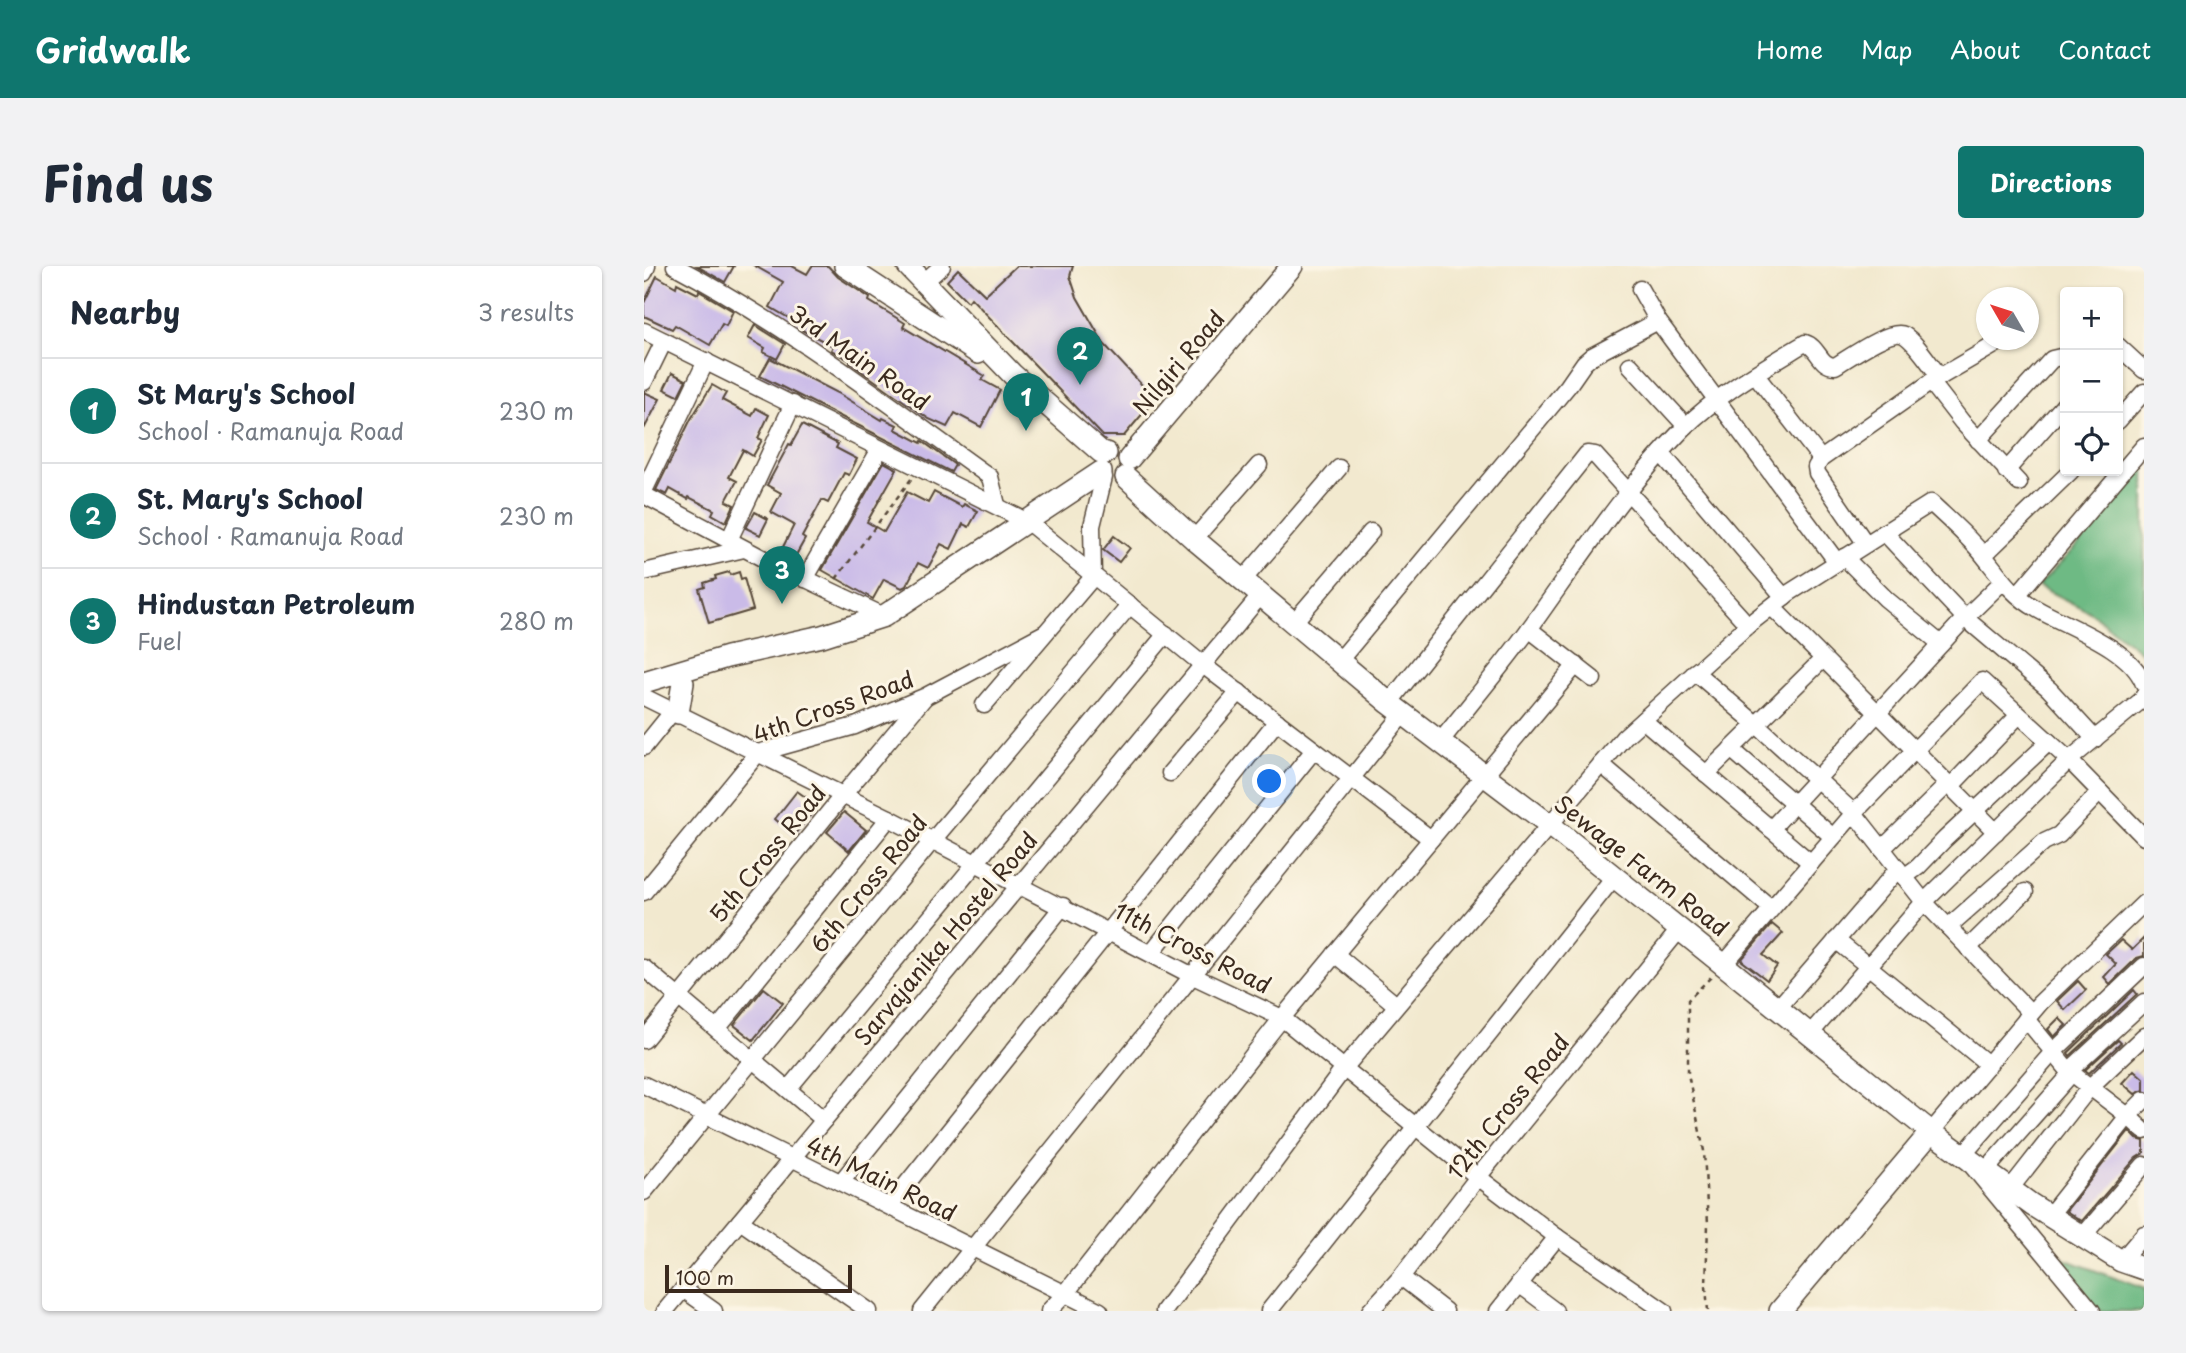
<!DOCTYPE html>
<meta charset="utf-8">
<style>
:root{--surface:#fff;--page:#f2f2f3;--text:#1f2937;--muted:#747a83;--line:#e0e1e3;--accent:#0f766e}
body{margin:0;font-family:"Playpen Sans",sans-serif;background:var(--page);color:var(--text)}
.controls{position:absolute;right:21px;top:21px;display:grid;overflow:hidden;border-radius:7px;box-shadow:0 2px 5px #0004}
.controls button{width:63px;height:63px;display:grid;place-items:center;padding:0;border:0;border-bottom:2px solid var(--line);background:var(--surface);color:var(--text);font:35px sans-serif}
.compass{position:absolute;left:1332px;top:21px;width:63px;height:63px;border-radius:50%;background:var(--surface);box-shadow:0 2px 5px #0004;rotate:309deg}
.scale{position:absolute;left:21px;bottom:18px;width:187px;box-sizing:border-box;padding-left:7px;border:4px solid #3b2a1e;border-top:0;font-size:19px;line-height:24px;white-space:nowrap;color:#3b2a1e;-webkit-text-stroke:5px #fcf5e5;paint-order:stroke}
.you{position:absolute;left:626px;top:516px;width:24px;height:24px;margin:-18px;border:5px solid #fff;border-radius:50%;background:#1a73e8;box-shadow:0 0 0 10px #1a73e833}
.badge{display:grid;place-items:center;width:46px;height:46px;border-radius:50%;background:var(--accent);color:#fff;font-size:23px;font-weight:700}
.pin{position:absolute;translate:-50% -58px;filter:drop-shadow(0 2px 4px #0008)}
.pin::after{content:'';position:absolute;top:37px;width:24px;height:21px;background:inherit;clip-path:polygon(0 0,100% 0,50% 100%)}
.list{margin:0;padding:0;list-style:none}
h2{display:flex;justify-content:space-between;align-items:center;height:91px;margin:0;padding:0 28px;font-size:30px}
h2 small{font-size:23px;font-weight:400;color:var(--muted)}
.list li{display:grid;grid-template-columns:46px 1fr auto;gap:21px;align-items:center;box-sizing:border-box;height:105px;padding:0 28px;border-top:2px solid var(--line)}
.list b{display:block;font-size:26px;white-space:nowrap}
.list p{margin:0;font-size:23px;white-space:nowrap;color:var(--muted)}
.list em{font-size:23px;font-style:normal;color:var(--muted)}
.icon{flex:none;width:38px;height:38px;fill:none;stroke:currentColor;stroke-width:2;stroke-linecap:round;stroke-linejoin:round}
.map{position:relative;flex:none;width:1500px;height:1045px;overflow:hidden;border-radius:7px}
header{display:flex;align-items:center;gap:42px;box-sizing:border-box;height:98px;padding:0 35px;background:var(--accent);color:#fff}
header strong{font-size:33px}
nav{display:flex;gap:38px;margin-inline-start:auto;font-size:24px}
.intro{display:flex;align-items:center;justify-content:space-between;box-sizing:border-box;height:168px;padding:0 42px}
h1{margin:0;font-size:49px}
.button{padding:18px 32px;border-radius:7px;background:var(--accent);color:#fff;font-size:24px;font-weight:700}
main{display:flex;gap:42px;padding:0 42px}
aside{flex:1;background:var(--surface);border-radius:7px;box-shadow:0 2px 5px #0004}
.map>svg:first-child{display:block}
</style>
<header>
<strong>Gridwalk</strong>
<nav><a>Home</a><a>Map</a><a>About</a><a>Contact</a></nav>
</header>
<div class="intro"><h1>Find us</h1><a class="button">Directions</a></div>
<main>
<aside>
<h2>Nearby<small>3 results</small></h2>
<ul class="list">
<li><span class="badge">1</span><div><b>St Mary's School</b><p>School · Ramanuja Road</p></div><em>230 m</em></li>
<li><span class="badge">2</span><div><b>St. Mary's School</b><p>School · Ramanuja Road</p></div><em>230 m</em></li>
<li><span class="badge">3</span><div><b>Hindustan Petroleum</b><p>Fuel</p></div><em>280 m</em></li>
</ul>
</aside>
<div class="map">
<svg width="1500" height="1045" viewBox="0 0 1500 1045">
<rect width="100%" height="100%" fill="#fcf5e5"/>
<filter id="ink" filterUnits="userSpaceOnUse"><feTurbulence type="fractalNoise" baseFrequency=".0143" numOctaves="2"/><feDisplacementMap in="SourceGraphic" scale="14" xChannelSelector="R" yChannelSelector="G"/><feConvolveMatrix kernelMatrix="1 2 1 2 8 2 1 2 1" color-interpolation-filters="sRGB"/></filter>
<filter id="wash" filterUnits="userSpaceOnUse"><feTurbulence type="fractalNoise" baseFrequency=".00686" numOctaves="4" result="noise"/><feDisplacementMap in="SourceGraphic" scale="28" xChannelSelector="R" yChannelSelector="G"/><feGaussianBlur stdDeviation="1.57" result="paint"/><feColorMatrix in="noise" values="0 0 0 0 0 0 0 0 0 0 0 0 0 0 0 0 0 1.4 0 .05"/><feComposite in="paint" operator="in"/></filter>
<g filter="url(#wash)">
<rect width="100%" height="100%" fill="#f2e9cf"/>
<g fill="#6eba84" stroke="#547251" stroke-width="2">
<path d="M1500,202V389L1446,346L1394,320L1441,271L1495,203Z"/>
<path d="M1397,984L1500,1023V1045H1451Z"/>
</g>
<g id="blocks">
<g fill="#cabbe8">
<path d="M53,0H90L81,16Z"/>
<path d="M111,0H148L163,8L168,0H184L194,11L226,32L225,35L261,57L259,61L341,110L338,114L356,124L337,161L311,147L303,161L285,153L206,97L207,95L187,84L189,80L158,64L160,61L126,41L139,16Z"/>
<path d="M372,0H429L426,10L433,31L460,78L511,133L480,170H459L327,32L324,36L303,15L314,3L341,29Z"/>
<path d="M13,10L32,21L33,17L54,28L55,25L89,45L82,60L78,58L66,79L31,59L28,63L0,50V37Z"/>
<path d="M111,59L141,78L133,93L119,86L121,82L104,72Z"/>
<path d="M126,92L194,127L238,154L239,152L253,159L251,163L277,177L278,175L311,199L307,206L116,110Z"/>
<path d="M28,107L42,114L34,130L20,123Z"/>
<path d="M68,119L82,127L78,134L108,150L112,142L125,149L114,172L118,174L109,190L99,184L85,211L93,215L82,235L90,239L82,256L68,248L70,244L45,231L44,233L26,223L23,229L12,224L47,153Z"/>
<path d="M0,126L16,133L0,163Z"/>
<path d="M158,159L194,178L192,182L213,193L205,209L200,207L184,237L178,234L158,271L161,273L152,289L139,281L150,259L127,246L137,227L123,219L145,178L147,179Z"/>
<path d="M240,196L253,203L223,256L240,266L263,226L284,237L290,226L318,241L320,238L334,245L325,261L319,258L307,283L297,278L284,302L274,297L262,320L258,322L240,313L229,333L178,304Z"/>
<path d="M111,246L124,253L116,269L102,262Z"/>
<path d="M470,270L486,282L475,296L459,284Z"/>
<path d="M85,306L86,309L95,306L97,313L100,312L109,344L65,357L55,323L61,321L60,317L72,313L71,310Z"/>
<path d="M153,525L174,540L150,569L131,553Z"/>
<path d="M200,546L222,564L205,585L183,566Z"/>
<path d="M1128,658L1139,667L1119,689L1133,700L1123,714L1097,694Z"/>
<path d="M1500,672V690L1493,692L1466,718L1460,711L1472,698L1462,688L1477,674L1488,684Z"/>
<path d="M1434,715L1442,724L1421,744L1413,735Z"/>
<path d="M120,722L139,737L109,774L90,759Z"/>
<path d="M1490,724L1493,728L1426,790L1424,787Z"/>
<path d="M1415,752L1422,759L1410,771L1404,763Z"/>
<path d="M1474,774L1477,777L1445,807L1441,804Z"/>
<path d="M1490,804L1500,813V824L1491,828L1478,817Z"/>
<path d="M1485,865L1493,873L1500,875V887L1492,892L1438,955L1422,945Z"/>
</g>
</g>
</g>
<g filter="url(#ink)">
<use href="#blocks" fill-opacity="0" stroke="#564739" stroke-width="2"/>
<g fill="none" stroke-linecap="round" stroke-linejoin="round">
<g stroke="#564739" stroke-width="19">
<g id="street">
<path d="M31,0C143,59 244,138 346,211L353,239"/>
<path d="M0,7L3,0"/>
<path d="M279,17L298,0"/>
<path d="M996,23L1014,55"/>
<path d="M0,65L384,256L559,399L787,573"/>
<path d="M1474,80L1500,104"/>
<path d="M986,99L1042,160"/>
<path d="M1111,108L1177,193"/>
<path d="M0,116L20,75"/>
<path d="M1287,116L1318,156L1375,217"/>
<path d="M1474,155L1500,126"/>
<path d="M1334,174L1408,93L1421,90"/>
<path d="M1017,187L1140,331"/>
<path d="M1362,205L1421,138"/>
<path d="M0,225L62,95"/>
<path d="M0,229L122,294L240,350"/>
<path d="M1240,266L1321,352L1405,423L1451,473"/>
<path d="M550,273L615,199"/>
<path d="M85,274L149,138"/>
<path d="M1222,278L1173,207L1172,201L1177,193L1287,116L1359,74"/>
<path d="M1340,289L1427,205"/>
<path d="M1200,291L1242,333L1297,378"/>
<path d="M0,306L100,283"/>
<path d="M161,313L236,183"/>
<path d="M599,314L695,202"/>
<path d="M1374,328L1500,180"/>
<path d="M1128,341L1352,566"/>
<path d="M650,356L727,266"/>
<path d="M885,363L949,413"/>
<path d="M695,395L924,120L940,97L948,90L1014,55L1193,296"/>
<path d="M1051,406L1112,458L1210,547L1280,636L1387,747"/>
<path d="M0,431L245,552L549,710L638,752L834,911L913,971L1020,1045"/>
<path d="M745,437L943,188L951,189L1104,359"/>
<path d="M340,439L449,311L448,260L460,211"/>
<path d="M999,454L1167,597"/>
<path d="M796,476C827,437 859,399 888,359C936,292 982,221 1040,162C1074,128 1120,102 1161,77C1175,81 1175,100 1191,100C1205,92 1246,62 1260,69C1272,76 1287,100 1296,111"/>
<path d="M0,481L29,445"/>
<path d="M1087,483L1189,571"/>
<path d="M957,498L1127,642"/>
<path d="M526,507L595,426"/>
<path d="M1062,508L1178,394"/>
<path d="M1306,521L1375,449"/>
<path d="M1127,563L1321,352L1358,316"/>
<path d="M1238,583L1304,518"/>
<path d="M1260,611L1274,601L1301,573L1405,476"/>
<path d="M0,626L114,487L211,460L282,430L399,368"/>
<path d="M1304,661L1400,576L1415,569L1456,526"/>
<path d="M1192,674L1345,799"/>
<path d="M1324,682L1381,626"/>
<path d="M507,687L670,484"/>
<path d="M691,688L752,739"/>
<path d="M1080,698L1210,547L1338,415L1425,494L1500,571"/>
<path d="M0,702L180,854"/>
<path d="M1134,742L1254,603"/>
<path d="M1382,753L1425,805L1484,850L1500,865"/>
<path d="M73,763L245,552"/>
<path d="M1166,768L1280,636L1425,494L1499,433L1500,429"/>
<path d="M0,774L199,529L280,432"/>
<path d="M1425,805L1500,736"/>
<path d="M0,819L456,1045"/>
<path d="M144,823L522,368"/>
<path d="M1287,866L1396,737L1500,637"/>
<path d="M1341,905L1428,807"/>
<path d="M197,916L419,640"/>
<path d="M1366,923L1446,821L1500,770"/>
<path d="M0,926L289,574L486,339"/>
<path d="M245,940L633,455"/>
<path d="M1405,950L1484,850L1500,834"/>
<path d="M96,955L225,1045"/>
<path d="M1438,971L1500,899"/>
<path d="M1477,995L1500,968"/>
<path d="M757,1011L801,1045"/>
<path d="M875,1018L911,1045"/>
<path d="M39,1023L70,1045"/>
<path d="M21,1045L617,329"/>
<path d="M278,1045L760,447"/>
<path d="M405,1045L421,1028L638,752L932,399"/>
<path d="M520,1045L701,801L980,471L1104,359L1145,327L1287,237C1305,254 1325,271 1340,290C1356,310 1369,330 1393,343C1424,361 1486,381 1500,418"/>
<path d="M625,1045L970,611"/>
<path d="M726,1045L757,1011L834,911L1035,664"/>
<path d="M854,1045L913,971"/>
<path d="M1448,1045L1319,889L1409,786L1500,700"/>
</g>
</g>
<g stroke="#564739" stroke-width="24">
<g id="secondary">
<path d="M201,0L334,87"/>
<path d="M264,0L369,109L457,186L462,187"/>
<path d="M485,193L648,0"/>
<path d="M482,211L550,273L745,437L906,559L1287,866L1388,939L1477,995L1500,1003"/>
<path d="M0,416L83,391L178,370L240,350L457,206"/>
<path d="M34,447L39,417"/>
<path d="M1136,1045L1287,866"/>
</g>
</g>
<g stroke="#564739" stroke-width="2.5" stroke-dasharray="5 5" stroke-linecap="butt">
<path d="M192,313L268,212"/>
<path d="M1064,1045L1062,1020L1064,958L1060,885L1044,808V734L1068,710"/>
</g>
<use href="#street" stroke="#fff" stroke-width="16"/>
<use href="#secondary" stroke="#fff" stroke-width="21"/>
</g>
</g>
<g text-anchor="middle" dominant-baseline="central" stroke-width="6" stroke-linejoin="round" paint-order="stroke">
<g font-size="23" fill="#3b2a1e" stroke="#fcf5e5">
<text transform="translate(216 91) rotate(35)">3rd Main Road</text>
<text transform="translate(534 96) rotate(-50)">Nilgiri Road</text>
<text transform="translate(189 440) rotate(-20)">4th Cross Road</text>
<text transform="translate(123 587) rotate(-51)">5th Cross Road</text>
<text transform="translate(998 599) rotate(38)">Sewage Farm Road</text>
<text transform="translate(224 617) rotate(-51)">6th Cross Road</text>
<text transform="translate(301 672) rotate(-50)">Sarvajanika Hostel Road</text>
<text transform="translate(549 681) rotate(27)">11th Cross Road</text>
<text transform="translate(863 840) rotate(-51)">12th Cross Road</text>
<text transform="translate(238 912) rotate(26)">4th Main Road</text>
</g>
</g>
</svg>
<div class="controls">
<button>+</button>
<button>−</button>
<button><svg class="icon" aria-label="locate" viewBox="0 0 24 24"><circle cx="12" cy="12" r="6"/><path d="M12 2v4M12 18v4M2 12h4M18 12h4"/></svg></button>
</div>
<svg class="compass" viewBox="-18 -18 36 36"><path d="M0-13l5 13h-10z" fill="#e53935"/><path d="M0 13l5-13h-10z" fill="#747a83"/></svg>
<div class="scale">100 m</div>
<div class="you"></div>
<div class="pin badge" style="left:382px;top:165px">1</div>
<div class="pin badge" style="left:436px;top:119px">2</div>
<div class="pin badge" style="left:138px;top:338px">3</div>
</div>
</main>
